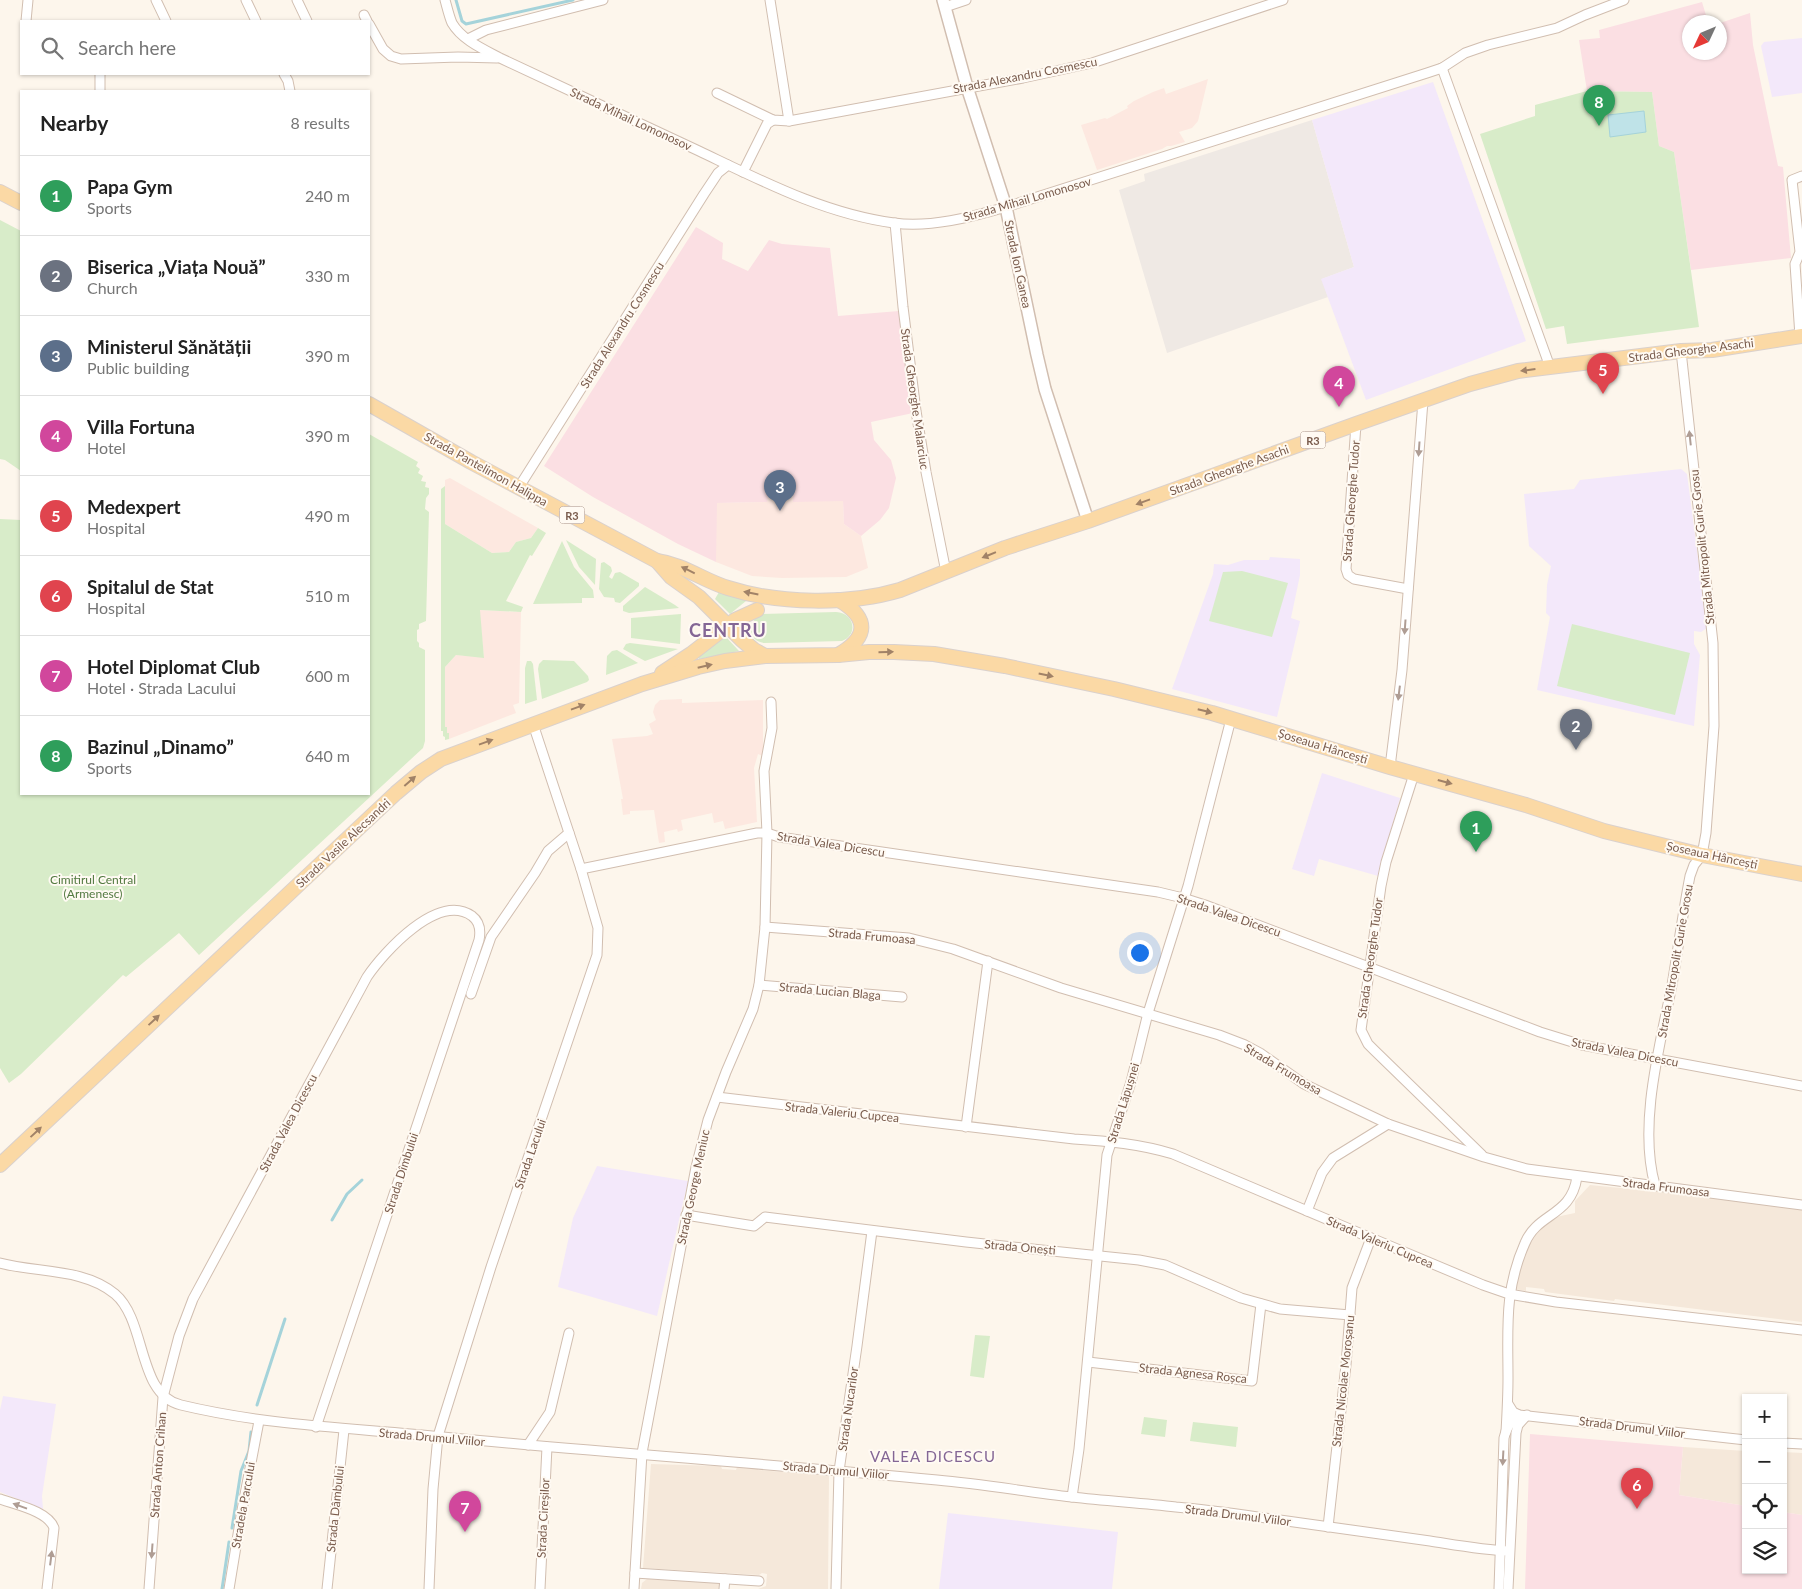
<!DOCTYPE html>
<meta charset="utf-8">
<style>
:root{--surface:#fff;--page:#f6f6f6;--text:#222;--muted:#767676;--line:#e0e0e0;--accent:#e76f51}
body{margin:0;font-family:Lato,sans-serif;background:var(--page);color:var(--text)}
.controls{position:absolute;right:15px;bottom:15px;display:grid;overflow:hidden;border-radius:0px;box-shadow:0 1px 4px #0004}
.controls button{width:45px;height:45px;display:grid;place-items:center;padding:0;border:0;border-bottom:1px solid var(--line);background:var(--surface);color:var(--text);font:25px sans-serif}
.compass{position:absolute;left:1682px;top:15px;width:45px;height:45px;border-radius:50%;background:var(--surface);box-shadow:0 1px 4px #0004;rotate:226deg}
.you{position:absolute;left:1139px;top:952px;width:18px;height:18px;margin:-12px;border:4px solid #fff;border-radius:50%;background:#1a73e8;box-shadow:0 0 0 8px #1a73e833}
.badge{display:grid;place-items:center;width:32px;height:32px;border-radius:50%;background:var(--accent);color:#fff;font-size:16px;font-weight:700}
.pin{position:absolute;translate:-50% -41px;filter:drop-shadow(0 1px 2px #0008)}
.pin::after{content:'';position:absolute;top:26px;width:18px;height:15px;background:inherit;clip-path:polygon(0 0,100% 0,50% 100%)}
.list{margin:0;padding:0;list-style:none}
h2{display:flex;justify-content:space-between;align-items:center;height:65px;margin:0;padding:0 20px;font-size:21px}
h2 small{font-size:16px;font-weight:400;color:var(--muted)}
.list li{display:grid;grid-template-columns:32px 1fr auto;gap:15px;align-items:center;box-sizing:border-box;height:80px;padding:0 20px;border-top:1px solid var(--line)}
.list b{display:block;font-size:19px;white-space:nowrap}
.list p{margin:0;font-size:16px;white-space:nowrap;color:var(--muted)}
.list em{font-size:16px;font-style:normal;color:var(--muted)}
.icon{flex:none;width:28px;height:28px;fill:none;stroke:currentColor;stroke-width:2;stroke-linecap:round;stroke-linejoin:round}
.map{position:relative;flex:none;width:1802px;height:1589px;overflow:hidden}
.search{position:absolute;background:var(--surface);box-shadow:0 1px 4px #0004;left:20px;top:20px;width:350px;height:55px;display:flex;align-items:center;gap:12px;box-sizing:border-box;padding:0 18px;border-radius:0px;color:var(--muted);font-size:19px}
.panel{position:absolute;background:var(--surface);box-shadow:0 1px 4px #0004;left:20px;top:90px;width:350px;height:705px;border-radius:0px}
.map>svg:first-child{display:block}
</style>
<div class="map">
<svg width="1802" height="1589" viewBox="0 0 1802 1589">
<rect width="100%" height="100%" fill="#fdf6ec"/>
<g fill="#f5e8da">
<path d="M1590,1185L1651,1191L1802,1209V1322L1615,1299L1614,1301L1545,1292L1544,1289L1526,1287V1291L1515,1289L1525,1254L1533,1234L1546,1223L1556,1217L1575,1213V1201Z"/>
<path d="M1683,1447L1746,1451V1506L1679,1495Z"/>
<path d="M1783,1452L1802,1453V1515L1783,1512Z"/>
<path d="M651,1464L718,1466H721L722,1469L736,1470L737,1467L758,1468V1470L829,1476L828,1589H758L766,1586L767,1574L762,1573L759,1575L643,1568Z"/>
<path d="M647,1579L719,1583L721,1589H641L642,1583Z"/>
</g>
<g fill="#fde8e0">
<path d="M1208,79L1198,121L1192,128L1179,132L1185,142L1171,146H1167L1162,149L1097,170L1081,125L1105,118L1107,119L1128,108L1127,106L1134,101L1153,92L1164,88L1166,94Z"/>
<path d="M450,478L538,528L531,538L516,542L509,552L492,553L445,524V480Z"/>
<path d="M767,496H793V501H843L844,524L861,536L868,568L846,577L782,578L752,576L716,562V503L767,502Z"/>
<path d="M479,610L521,612L519,703L513,705L516,713L449,739V733H447L445,727V667L456,655L484,657Z"/>
<path d="M682,699V703L763,700V756L758,754L754,768L757,822L725,829L723,821L714,823L712,813L681,820L683,830L678,832L677,829L664,832L665,842L659,843L654,810L630,811V814L623,815L621,799H623L612,739L647,736L653,734L649,724L656,720L653,712L655,705L660,700Z"/>
</g>
<path fill="#efe9e4" d="M1312,120L1354,267L1322,279L1328,297L1167,353L1119,190L1145,181L1144,174Z"/>
<g fill="#f3e8fa">
<path d="M1802,38V93L1772,97L1761,46L1764,42Z"/>
<path d="M1433,82L1526,341L1366,400L1321,279L1354,267L1312,120Z"/>
<path d="M1681,469L1687,474L1707,626V628L1701,632L1694,631V644L1700,655L1694,726L1537,690L1550,617L1546,613L1547,585L1551,566L1529,546L1524,494L1574,489L1580,480Z"/>
<path d="M1270,557L1300,559V575L1291,618L1300,621L1277,717L1172,689L1213,574L1214,564L1228,565L1244,560H1269Z"/>
<path d="M1322,773L1400,798L1378,876L1319,859L1314,876L1292,869Z"/>
<path d="M597,1166L688,1181L657,1316L558,1287L573,1218Z"/>
<path d="M3,1396L56,1404L42,1496L43,1509L0,1492V1410Z"/>
<path d="M948,1513L1118,1532L1112,1589H939Z"/>
</g>
<g fill="#fbdfe3">
<path d="M1702,2L1708,22H1690V52H1720V23L1750,13L1753,45L1778,166L1783,167L1791,258L1691,270L1674,152L1659,146L1652,92L1587,91L1579,40L1600,38L1599,30Z"/>
<path d="M696,227L723,243L722,259L748,271L769,240L782,244L830,248L838,316L899,311L913,413L871,422L874,440L891,460L896,478L889,508L880,520L861,536L844,524L843,501L793,502V496H768L767,502L717,503L716,562L678,544L593,497L544,466Z"/>
<path d="M1530,1434L1683,1447L1679,1495L1746,1506V1570H1783V1512L1802,1515V1589H1525Z"/>
</g>
<g fill="#d8ecc9">
<path d="M1587,91L1652,92L1659,146L1674,152L1699,327L1567,344L1564,326L1546,329L1480,134L1535,116V105Z"/>
<path d="M0,220L21,231V471L5,460L0,459Z"/>
<path d="M369,434L418,462L416,466L420,469L418,473L423,476L421,481L426,482L425,487L429,488V494L426,498L425,509L429,512L426,621L419,624V629L417,630V641L419,643V647L425,650V741L423,748L199,955L179,933L126,977L123,975L21,1074L9,1083L0,1068V519L21,520V794H369Z"/>
<path d="M445,486V524L492,553L509,552L516,542L531,538L538,528L546,533L532,556L530,555L506,601L523,607L521,612L480,610L484,658L456,655L445,667V727H447V733H449V739L445,740V737L443,736V731H441V489Z"/>
<path d="M566,540L596,559L595,585L579,567Z"/>
<path d="M562,541L574,567L593,590L594,598H582V603L533,604Z"/>
<path d="M604,562L611,567L612,571L609,577L612,579L615,573L620,572L639,583V586L620,603L615,602L614,598L604,597L599,589L601,563Z"/>
<path d="M1242,571L1288,583L1272,637L1209,621L1223,572Z"/>
<path d="M645,587L675,605L679,608L629,613L623,611V606Z"/>
<path d="M719,592L745,600L746,601L730,614L715,599Z"/>
<path d="M836,612C854,613 859,634 842,641L764,643C747,641 747,622 761,614Z"/>
<path d="M681,614L680,644L631,638V618Z"/>
<path d="M1572,624L1690,653L1675,715L1557,686Z"/>
<path d="M726,637L739,651L699,659L698,656Z"/>
<path d="M630,643L678,649L645,661L623,649L626,644Z"/>
<path d="M617,650L638,663L606,675L607,656L612,651Z"/>
<path d="M543,660L574,661L588,676L589,680L587,682L542,699L538,669L539,664Z"/>
<path d="M527,661H531L533,664L537,700L525,704V668Z"/>
<path d="M975,1335L990,1336L984,1378L970,1376Z"/>
<path d="M1144,1417L1167,1420L1165,1437L1141,1434Z"/>
<path d="M1193,1422L1238,1427L1236,1447L1190,1441Z"/>
</g>
<path fill="#bfe3e8" stroke="#a5d3da" d="M1644,111L1646,132L1610,137L1608,115Z"/>
<g fill="none" stroke-linecap="round" stroke-linejoin="round">
<g stroke="#a5d3da" stroke-width="3">
<path d="M456,0L462,21L466,24L573,0"/>
<path d="M332,1220L347,1194L362,1180"/>
<path d="M257,1405L285,1319"/>
<path d="M232,1528L241,1471L249,1451L251,1432"/>
<path d="M222,1589L229,1542"/>
</g>
<g stroke="#d1beb0" stroke-width="11">
<g id="minor">
<path d="M156,0L166,21"/>
<path d="M246,0L256,21"/>
<path d="M297,0L307,21"/>
<path d="M445,0C447,7 449,16 452,23C462,40 483,49 500,58C566,89 633,120 699,151C762,181 825,214 894,223C930,228 972,217 1006,207L1427,73L1442,68L1465,53L1488,45L1557,28L1585,15L1624,0"/>
<path d="M770,0L789,121"/>
<path d="M945,7L966,0"/>
<path d="M364,15L367,21"/>
<path d="M26,21L28,0"/>
<path d="M369,24L383,49L391,56L401,59L458,57L497,58"/>
<path d="M468,39L486,30L603,0"/>
<path d="M1442,68L1550,367"/>
<path d="M284,74L288,81L290,91"/>
<path d="M100,91V74"/>
<path d="M717,93L773,120L789,121L1023,78L1092,63L1283,0"/>
<path d="M743,172L767,124L773,120"/>
<path d="M895,223L903,307L916,411L926,472L946,572"/>
<path d="M1800,336L1795,264L1800,252L1792,180L1802,176"/>
<path d="M1356,424L1346,569L1348,575L1354,579L1408,589"/>
<path d="M519,487L704,194L718,173L728,165"/>
<path d="M1390,767L1402,670L1423,401"/>
<path d="M1414,774L1386,862L1381,886L1361,1030L1368,1044L1374,1050L1482,1155"/>
<path d="M581,869L757,833H767L779,837L1158,892L1183,898L1205,905L1540,1032L1582,1045L1802,1086"/>
<path d="M765,927L909,938L953,949L1061,988L1219,1035L1245,1045L1260,1053L1304,1084L1388,1124L1484,1157L1527,1169L1802,1205"/>
<path d="M759,985L902,997"/>
<path d="M471,994L491,937L535,873L548,851L569,833"/>
<path d="M717,1097L1074,1139C1108,1141 1140,1144 1173,1154L1371,1238L1483,1285L1509,1294L1556,1302L1802,1330"/>
<path d="M966,1127L988,961"/>
<path d="M1655,1185C1638,1125 1660,1045 1672,985C1678,949 1683,912 1690,876L1694,865L1702,855L1706,833L1714,726L1713,643L1681,351"/>
<path d="M1307,1211L1322,1173L1333,1158L1388,1124"/>
<path d="M686,1215L754,1226L765,1217L966,1242L1139,1260L1165,1265L1241,1298L1280,1309L1350,1315"/>
<path d="M0,1263C37,1273 84,1268 115,1294C147,1321 137,1395 181,1405C268,1426 356,1428 443,1437C608,1453 773,1464 937,1480C983,1484 1027,1492 1072,1497C1107,1501 1141,1503 1176,1507C1213,1510 1250,1516 1287,1521C1335,1528 1382,1534 1430,1541C1456,1545 1483,1550 1509,1551"/>
<path d="M1088,1362L1252,1381L1261,1304"/>
<path d="M1508,1404L1513,1412L1519,1415L1746,1440"/>
<path d="M1506,1432C1507,1414 1508,1396 1508,1378C1508,1329 1504,1290 1525,1243C1538,1212 1571,1217 1577,1177"/>
<path d="M1783,1443L1802,1444"/>
<path d="M528,1445L550,1412L569,1333"/>
<path d="M1072,1497L1079,1449L1107,1155L1131,1082L1148,1013L1188,886L1231,719"/>
<path d="M0,1499C16,1505 48,1511 54,1528L47,1589"/>
<path d="M1328,1527L1346,1365L1352,1288L1371,1238"/>
<path d="M635,1573L759,1581"/>
<path d="M149,1589L163,1397L179,1336L193,1299L367,977C384,952 438,892 472,916C480,922 481,930 479,940L316,1427"/>
<path d="M229,1589L242,1510L259,1421"/>
<path d="M327,1589L344,1430"/>
<path d="M429,1589L433,1489L438,1436L491,1267L597,955L598,928L581,869L533,724"/>
<path d="M540,1589L547,1447"/>
<path d="M634,1589L642,1453L696,1167L708,1120L726,1072L753,1009L759,985L765,927L767,833L764,771L772,728L771,702"/>
<path d="M724,1589L725,1579"/>
<path d="M836,1589L839,1471L857,1346L872,1231"/>
<path d="M1499,1589L1504,1438C1506,1428 1510,1421 1519,1415"/>
<path d="M1508,1589L1516,1433L1518,1425L1527,1415"/>
</g>
</g>
<g stroke="#d1beb0" stroke-width="14">
<path id="tertiary" d="M943,0L967,87L1006,207L1037,355L1045,389L1088,521"/>
</g>
<g stroke="#dad1cd" stroke-width="16">
<g id="primary">
<path d="M0,192L21,203"/>
<path d="M369,404L471,462L657,561C685,565 702,580 728,588C778,604 850,605 900,590L1005,548L1088,521L1356,424L1470,384L1518,371L1681,351L1712,350L1802,336"/>
<path d="M657,561L671,577L699,597L742,640L754,650L765,656"/>
<path d="M838,655C869,637 869,618 839,600"/>
<path d="M662,673L691,654L735,620L757,610"/>
<path d="M0,1165L396,793L421,772L441,759L642,684L698,667L725,661L765,656L838,655L869,652H894L934,654L1005,666L1114,689L1212,713L1390,767L1526,805L1604,831L1702,855L1802,874"/>
</g>
</g>
<use href="#minor" stroke="#fff" stroke-width="9"/>
<use href="#tertiary" stroke="#fff" stroke-width="11"/>
<use href="#primary" stroke="#fbd9a5" stroke-width="14"/>
</g>
<defs><path id="oneway-solid" d="M-6-.8H1V-3.2L6.5 0L1 3.2V.8H-6Z" transform="scale(1.25)"/></defs>
<g fill="#a18267">
<use href="#oneway-solid" transform="translate(1528 370) rotate(173)"/>
<use href="#oneway-solid" transform="translate(1143 502) rotate(160)"/>
<use href="#oneway-solid" transform="translate(989 555) rotate(158)"/>
<use href="#oneway-solid" transform="translate(688 570) rotate(-154)"/>
<use href="#oneway-solid" transform="translate(751 593) rotate(-169)"/>
<use href="#oneway-solid" transform="translate(886 652) rotate(-1)"/>
<use href="#oneway-solid" transform="translate(705 666) rotate(-13)"/>
<use href="#oneway-solid" transform="translate(1046 675) rotate(12)"/>
<use href="#oneway-solid" transform="translate(578 707) rotate(-20)"/>
<use href="#oneway-solid" transform="translate(1205 711) rotate(14)"/>
<use href="#oneway-solid" transform="translate(486 742) rotate(-20)"/>
<use href="#oneway-solid" transform="translate(410 781) rotate(-41)"/>
<use href="#oneway-solid" transform="translate(1445 782) rotate(15)"/>
<use href="#oneway-solid" transform="translate(154 1020) rotate(-43)"/>
<use href="#oneway-solid" transform="translate(36 1132) rotate(-43)"/>
</g>
<g fill="#af9d94">
<use href="#oneway-solid" transform="translate(1690 438) rotate(-96)"/>
<use href="#oneway-solid" transform="translate(1419 449) rotate(94)"/>
<use href="#oneway-solid" transform="translate(1405 627) rotate(94)"/>
<use href="#oneway-solid" transform="translate(1399 693) rotate(97)"/>
<use href="#oneway-solid" transform="translate(1503 1458) rotate(93)"/>
<use href="#oneway-solid" transform="translate(20 1506) rotate(-160)"/>
<use href="#oneway-solid" transform="translate(152 1551) rotate(94)"/>
<use href="#oneway-solid" transform="translate(51 1558) rotate(-83)"/>
</g>
<g text-anchor="middle" dominant-baseline="central" stroke-width="4" stroke-linejoin="round" paint-order="stroke">
<g fill="#fffaf3" stroke="#a28b7f" stroke-width="1">
<rect x="1300.5" y="431.5" width="25" height="17" rx="4"/>
<rect x="559.5" y="506.5" width="25" height="17" rx="4"/>
</g>
<g font-size="11" font-weight="bold" fill="#7a5c4d">
<text x="1313" y="440">R3</text>
<text x="572" y="515">R3</text>
</g>
<g font-size="12" fill="#7a5c4d" stroke="#fffaf3">
<text transform="translate(1025 75) rotate(-11)">Strada Alexandru Cosmescu</text>
<text transform="translate(631 119) rotate(25)">Strada Mihail Lomonosov</text>
<text transform="translate(1027 199) rotate(-16)">Strada Mihail Lomonosov</text>
<text transform="translate(1018 264) rotate(78)">Strada Ion Ganea</text>
<text transform="translate(622 325) rotate(-58)">Strada Alexandru Cosmescu</text>
<text transform="translate(1691 350) rotate(-7)">Strada Gheorghe Asachi</text>
<text transform="translate(915 399) rotate(82)">Strada Gheorghe Malarciuc</text>
<text transform="translate(486 469) rotate(29)">Strada Pantelimon Halippa</text>
<text transform="translate(1229 470) rotate(-20)">Strada Gheorghe Asachi</text>
<text transform="translate(1351 501) rotate(-86)">Strada Gheorghe Tudor</text>
<text transform="translate(1702 547) rotate(-96)">Strada Mitropolit Gurie Grosu</text>
<text transform="translate(1323 746) rotate(17)">Șoseaua Hâncești</text>
<text transform="translate(343 843) rotate(-43)">Strada Vasile Alecsandri</text>
<text transform="translate(831 844) rotate(9)">Strada Valea Dicescu</text>
<text transform="translate(1712 855) rotate(12)">Șoseaua Hâncești</text>
<text transform="translate(1229 915) rotate(19)">Strada Valea Dicescu</text>
<text transform="translate(872 936) rotate(5)">Strada Frumoasa</text>
<text transform="translate(1370 958) rotate(-82)">Strada Gheorghe Tudor</text>
<text transform="translate(1675 961) rotate(-80)">Strada Mitropolit Gurie Grosu</text>
<text transform="translate(830 991) rotate(5)">Strada Lucian Blaga</text>
<text transform="translate(1625 1052) rotate(11)">Strada Valea Dicescu</text>
<text transform="translate(1283 1069) rotate(31)">Strada Frumoasa</text>
<text transform="translate(1123 1103) rotate(-73)">Strada Lăpușnei</text>
<text transform="translate(842 1112) rotate(6)">Strada Valeriu Cupcea</text>
<text transform="translate(288 1123) rotate(-62)">Strada Valea Dicescu</text>
<text transform="translate(530 1154) rotate(-71)">Strada Lacului</text>
<text transform="translate(401 1173) rotate(-72)">Strada Dîmbului</text>
<text transform="translate(693 1187) rotate(-78)">Strada George Meniuc</text>
<text transform="translate(1666 1187) rotate(7)">Strada Frumoasa</text>
<text transform="translate(1380 1242) rotate(23)">Strada Valeriu Cupcea</text>
<text transform="translate(1020 1247) rotate(5)">Strada Onești</text>
<text transform="translate(1193 1373) rotate(6)">Strada Agnesa Roșca</text>
<text transform="translate(1343 1381) rotate(-84)">Strada Nicolae Moroșanu</text>
<text transform="translate(848 1409) rotate(-82)">Strada Nucarilor</text>
<text transform="translate(1632 1427) rotate(7)">Strada Drumul Viilor</text>
<text transform="translate(432 1437) rotate(5)">Strada Drumul Viilor</text>
<text transform="translate(158 1465) rotate(-86)">Strada Anton Crihan</text>
<text transform="translate(836 1470) rotate(5)">Strada Drumul Viilor</text>
<text transform="translate(243 1505) rotate(-80)">Stradela Parcului</text>
<text transform="translate(335 1509) rotate(-84)">Strada Dâmbului</text>
<text transform="translate(1238 1515) rotate(7)">Strada Drumul Viilor</text>
<text transform="translate(543 1518) rotate(-87)">Strada Cireșilor</text>
</g>
<g font-size="12" fill="#537a41" stroke="#fffaf3">
<text x="93" y="879">Cimitirul Central<tspan x="93" dy="14">(Armenesc)</tspan></text>
</g>
<g font-size="15" letter-spacing="1" fill="#846695" stroke="#fffaf3">
<text x="933" y="1456">VALEA DICESCU</text>
</g>
<g font-size="18" font-weight="bold" letter-spacing="1" fill="#846695" stroke="#fffaf3">
<text x="728" y="630">CENTRU</text>
</g>
</g>
</svg>
<div class="controls">
<button>+</button>
<button>−</button>
<button><svg class="icon" aria-label="locate" viewBox="0 0 24 24"><circle cx="12" cy="12" r="6"/><path d="M12 2v4M12 18v4M2 12h4M18 12h4"/></svg></button>
<button><svg class="icon" aria-label="layers" viewBox="0 0 24 24"><path d="M12 4l9 5-9 5-9-5zM3 14l9 5 9-5"/></svg></button>
</div>
<svg class="compass" viewBox="-18 -18 36 36"><path d="M0-13l5 13h-10z" fill="#e53935"/><path d="M0 13l5-13h-10z" fill="#767676"/></svg>
<div class="you"></div>
<div class="pin badge" style="left:1476px;top:852px;background:#2e9e5b">1</div>
<div class="pin badge" style="left:1576px;top:750px;background:#6b7280">2</div>
<div class="pin badge" style="left:780px;top:511px;background:#5c6f8a">3</div>
<div class="pin badge" style="left:1339px;top:407px;background:#d1479c">4</div>
<div class="pin badge" style="left:1603px;top:394px;background:#e0444e">5</div>
<div class="pin badge" style="left:1637px;top:1509px;background:#e0444e">6</div>
<div class="pin badge" style="left:465px;top:1532px;background:#d1479c">7</div>
<div class="pin badge" style="left:1599px;top:126px;background:#2e9e5b">8</div>
<div class="search"><svg class="icon" aria-label="search" viewBox="0 0 24 24"><circle cx="10" cy="10" r="6"/><path d="M15 15l6 6"/></svg>Search here</div>
<section class="panel">
<h2>Nearby<small>8 results</small></h2>
<ul class="list">
<li><span class="badge" style="background:#2e9e5b">1</span><div><b>Papa Gym</b><p>Sports</p></div><em>240 m</em></li>
<li><span class="badge" style="background:#6b7280">2</span><div><b>Biserica „Viața Nouă”</b><p>Church</p></div><em>330 m</em></li>
<li><span class="badge" style="background:#5c6f8a">3</span><div><b>Ministerul Sănătății</b><p>Public building</p></div><em>390 m</em></li>
<li><span class="badge" style="background:#d1479c">4</span><div><b>Villa Fortuna</b><p>Hotel</p></div><em>390 m</em></li>
<li><span class="badge" style="background:#e0444e">5</span><div><b>Medexpert</b><p>Hospital</p></div><em>490 m</em></li>
<li><span class="badge" style="background:#e0444e">6</span><div><b>Spitalul de Stat</b><p>Hospital</p></div><em>510 m</em></li>
<li><span class="badge" style="background:#d1479c">7</span><div><b>Hotel Diplomat Club</b><p>Hotel · Strada Lacului</p></div><em>600 m</em></li>
<li><span class="badge" style="background:#2e9e5b">8</span><div><b>Bazinul „Dinamo”</b><p>Sports</p></div><em>640 m</em></li>
</ul>
</section>
</div>
